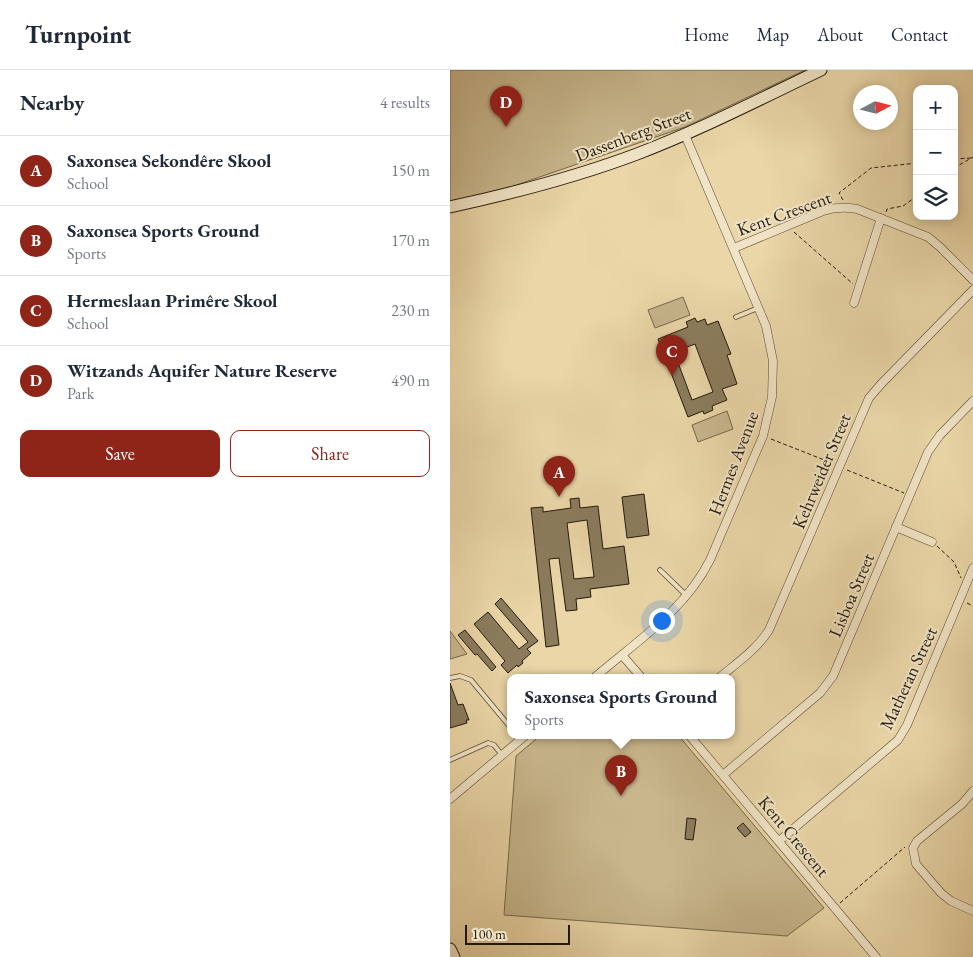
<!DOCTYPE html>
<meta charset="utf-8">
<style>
:root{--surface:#fff;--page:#f2f2f3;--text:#1f2937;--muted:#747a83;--line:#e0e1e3;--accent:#8f2418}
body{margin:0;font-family:"EB Garamond",serif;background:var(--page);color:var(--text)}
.controls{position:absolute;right:15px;top:15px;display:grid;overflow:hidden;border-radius:10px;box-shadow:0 2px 12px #0003}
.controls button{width:45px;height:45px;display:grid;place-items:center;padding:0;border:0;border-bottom:1px solid var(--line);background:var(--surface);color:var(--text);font:25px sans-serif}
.compass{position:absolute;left:403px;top:15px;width:45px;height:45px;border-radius:50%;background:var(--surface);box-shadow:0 2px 12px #0003;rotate:83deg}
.scale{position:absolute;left:15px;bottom:12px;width:105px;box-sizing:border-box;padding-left:5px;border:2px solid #241a0c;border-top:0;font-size:14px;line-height:18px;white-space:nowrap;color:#241a0c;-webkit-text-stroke:4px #f1e4c6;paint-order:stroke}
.you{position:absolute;left:211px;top:550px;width:18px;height:18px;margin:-12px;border:4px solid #fff;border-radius:50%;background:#1a73e8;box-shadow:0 0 0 8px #1a73e833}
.badge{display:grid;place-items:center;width:32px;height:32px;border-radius:50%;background:var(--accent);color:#fff;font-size:16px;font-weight:700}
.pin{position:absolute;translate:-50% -41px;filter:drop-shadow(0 1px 2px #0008)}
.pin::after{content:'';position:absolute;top:26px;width:18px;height:15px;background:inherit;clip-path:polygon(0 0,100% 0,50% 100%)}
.popup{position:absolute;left:57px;top:604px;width:228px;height:65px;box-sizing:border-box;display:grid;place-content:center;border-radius:10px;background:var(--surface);filter:drop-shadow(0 1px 4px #0005);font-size:16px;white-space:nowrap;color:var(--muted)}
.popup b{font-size:19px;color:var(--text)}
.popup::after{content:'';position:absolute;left:50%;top:100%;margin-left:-10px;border:10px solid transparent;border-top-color:var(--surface)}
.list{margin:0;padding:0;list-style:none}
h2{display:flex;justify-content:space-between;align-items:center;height:65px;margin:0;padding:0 20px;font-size:21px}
h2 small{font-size:16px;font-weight:400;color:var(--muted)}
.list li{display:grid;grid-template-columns:32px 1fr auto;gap:15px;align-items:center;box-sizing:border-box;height:70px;padding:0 20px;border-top:1px solid var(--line)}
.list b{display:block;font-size:19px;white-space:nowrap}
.list p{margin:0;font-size:16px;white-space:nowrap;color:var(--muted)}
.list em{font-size:16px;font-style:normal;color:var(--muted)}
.actions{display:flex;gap:10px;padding:15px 20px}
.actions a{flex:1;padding:11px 0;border:1px solid var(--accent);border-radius:10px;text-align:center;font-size:18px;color:var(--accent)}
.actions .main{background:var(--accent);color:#fff}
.icon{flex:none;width:28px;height:28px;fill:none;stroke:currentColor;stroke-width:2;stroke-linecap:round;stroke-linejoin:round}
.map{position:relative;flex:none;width:523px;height:887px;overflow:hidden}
header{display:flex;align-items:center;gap:30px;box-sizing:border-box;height:70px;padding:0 25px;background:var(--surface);border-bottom:1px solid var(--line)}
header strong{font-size:24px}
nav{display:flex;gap:28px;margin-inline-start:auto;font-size:18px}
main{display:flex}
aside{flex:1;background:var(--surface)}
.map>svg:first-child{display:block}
</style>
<header>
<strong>Turnpoint</strong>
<nav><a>Home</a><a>Map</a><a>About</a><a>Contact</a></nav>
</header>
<main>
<aside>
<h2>Nearby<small>4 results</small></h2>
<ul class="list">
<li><span class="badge">A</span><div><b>Saxonsea Sekondêre Skool</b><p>School</p></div><em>150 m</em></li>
<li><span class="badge">B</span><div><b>Saxonsea Sports Ground</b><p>Sports</p></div><em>170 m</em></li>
<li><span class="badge">C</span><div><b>Hermeslaan Primêre Skool</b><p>School</p></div><em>230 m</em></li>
<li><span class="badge">D</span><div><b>Witzands Aquifer Nature Reserve</b><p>Park</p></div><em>490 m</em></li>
</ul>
<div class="actions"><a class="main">Save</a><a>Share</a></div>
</aside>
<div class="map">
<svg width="523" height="887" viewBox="0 0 523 887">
<rect width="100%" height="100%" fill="#ead6a7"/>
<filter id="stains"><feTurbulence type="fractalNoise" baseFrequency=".004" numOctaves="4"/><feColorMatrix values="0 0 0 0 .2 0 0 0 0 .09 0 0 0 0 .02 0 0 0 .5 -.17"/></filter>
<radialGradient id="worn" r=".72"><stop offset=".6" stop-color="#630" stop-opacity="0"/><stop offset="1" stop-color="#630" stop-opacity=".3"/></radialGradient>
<g fill="#c8b68d" stroke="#76684c">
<path d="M0,0H355L235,57L49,121L0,131Z"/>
<path d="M233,227L240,245L205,258L198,240Z"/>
<path d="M277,341L283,359L248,372L242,355Z"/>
<path d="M0,561L17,584L0,589Z"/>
<path d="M91,665H228L374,838L337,866L54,845L66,686Z"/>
</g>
<g fill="#8b7c5d" stroke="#241a0c" fill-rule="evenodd">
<path d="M245,248L247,252L255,249L257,255L268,251L281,284L277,285L287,314L272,319L277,330L262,336L263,340L254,344L253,341L238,347L208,269L238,257L236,252ZM245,274L263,322L242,330L224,282Z"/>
<path d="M194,424L199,465L177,468L172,427Z"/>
<path d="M129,428L130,438L148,436L153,479L174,476L179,514L140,519L141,527L126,529L127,540L116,541L109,488L99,489L109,575L96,577L81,438L93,437V442L121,438L120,429ZM137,450L144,507L124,509L117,453Z"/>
<path d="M51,528L88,571L77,579L81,583L72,591L73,593L68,597L67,595L58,603L51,595L55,591L24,554L38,542L69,579L78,572L45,534Z"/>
<path d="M15,560L46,597L42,601L27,584L25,585L8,565Z"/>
<path d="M0,613L8,635L13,634L19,650H16L17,653L0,658Z"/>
<path d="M237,748L246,749L243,770L235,769Z"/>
<path d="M293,753L301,762L295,767L287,758Z"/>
</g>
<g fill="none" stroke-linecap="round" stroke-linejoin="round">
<g stroke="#564933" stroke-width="5.5">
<g id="lane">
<path d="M286,247L308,238"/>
<path d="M210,500L237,526"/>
<path d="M0,608L10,606L21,610L61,658"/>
<path d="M0,690L38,673L44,675L52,685"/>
</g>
</g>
<g stroke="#564933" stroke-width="9">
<g id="street">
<path d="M284,178L373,141C385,137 395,137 407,139L478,167L490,177L523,210"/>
<path d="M404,233L431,148"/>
<path d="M446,457L482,472"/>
<path d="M172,585L191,607"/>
<path d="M145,607C186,572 235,540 260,490L313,366L322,327L323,291L316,256L235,65"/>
<path d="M270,607C287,593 307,579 319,560L419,328L432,313L523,220"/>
<path d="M239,665L426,887"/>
<path d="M273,705L370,623L383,606L478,382L490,365L523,331"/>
<path d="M523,721L512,734L467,771L463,778L466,794L491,823L501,831L523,841"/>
<path d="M0,729L76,665"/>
<path d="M329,771L448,670L457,655L523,498"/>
</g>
</g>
<g stroke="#241a0c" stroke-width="13">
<g id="secondary">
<path d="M0,137C64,123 126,107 187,84C250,60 310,29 371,0"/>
<path d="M0,879L4,887"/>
</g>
</g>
<g stroke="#241a0c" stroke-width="1" stroke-dasharray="4 2.5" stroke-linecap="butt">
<path d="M504,89L521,88"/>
<path d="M504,98L523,87"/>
<path d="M393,130L389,123L421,98L467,93"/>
<path d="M436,142L437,139L453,136L467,126"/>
<path d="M344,162L403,214"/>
<path d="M321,369L382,393"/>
<path d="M397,400L454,423"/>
<path d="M487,476L504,492L511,508"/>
<path d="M517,533L523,536"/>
<path d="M390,833L455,777"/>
</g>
<use href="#lane" stroke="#f1e4c6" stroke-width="4"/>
<use href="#street" stroke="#f1e4c6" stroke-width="8"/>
<use href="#secondary" stroke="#f1e4c6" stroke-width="11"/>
</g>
<g text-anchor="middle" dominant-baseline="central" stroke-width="4" stroke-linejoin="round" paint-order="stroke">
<g font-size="18" fill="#241a0c" stroke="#f1e4c6">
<text transform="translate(183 64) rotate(-21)">Dassenberg Street</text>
<text transform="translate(334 143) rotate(-20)">Kent Crescent</text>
<text transform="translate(283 393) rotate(-69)">Hermes Avenue</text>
<text transform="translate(371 401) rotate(-67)">Kehrweider Street</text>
<text transform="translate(401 525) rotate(-67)">Lisboa Street</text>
<text transform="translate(458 608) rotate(-65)">Matheran Street</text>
<text transform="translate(344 766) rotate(50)">Kent Crescent</text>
</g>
</g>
<rect width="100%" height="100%" filter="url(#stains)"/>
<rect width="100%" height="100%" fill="url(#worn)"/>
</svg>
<div class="controls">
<button>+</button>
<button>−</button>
<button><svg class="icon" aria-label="layers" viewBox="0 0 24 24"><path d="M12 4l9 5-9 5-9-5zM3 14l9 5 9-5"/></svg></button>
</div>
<svg class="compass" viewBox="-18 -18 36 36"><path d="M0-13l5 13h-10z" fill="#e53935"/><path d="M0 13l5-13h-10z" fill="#747a83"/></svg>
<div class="scale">100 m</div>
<div class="you"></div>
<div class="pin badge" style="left:109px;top:427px">A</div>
<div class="pin badge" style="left:171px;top:726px">B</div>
<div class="popup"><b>Saxonsea Sports Ground</b>Sports</div>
<div class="pin badge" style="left:222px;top:306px">C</div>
<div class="pin badge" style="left:56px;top:57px">D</div>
</div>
</main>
